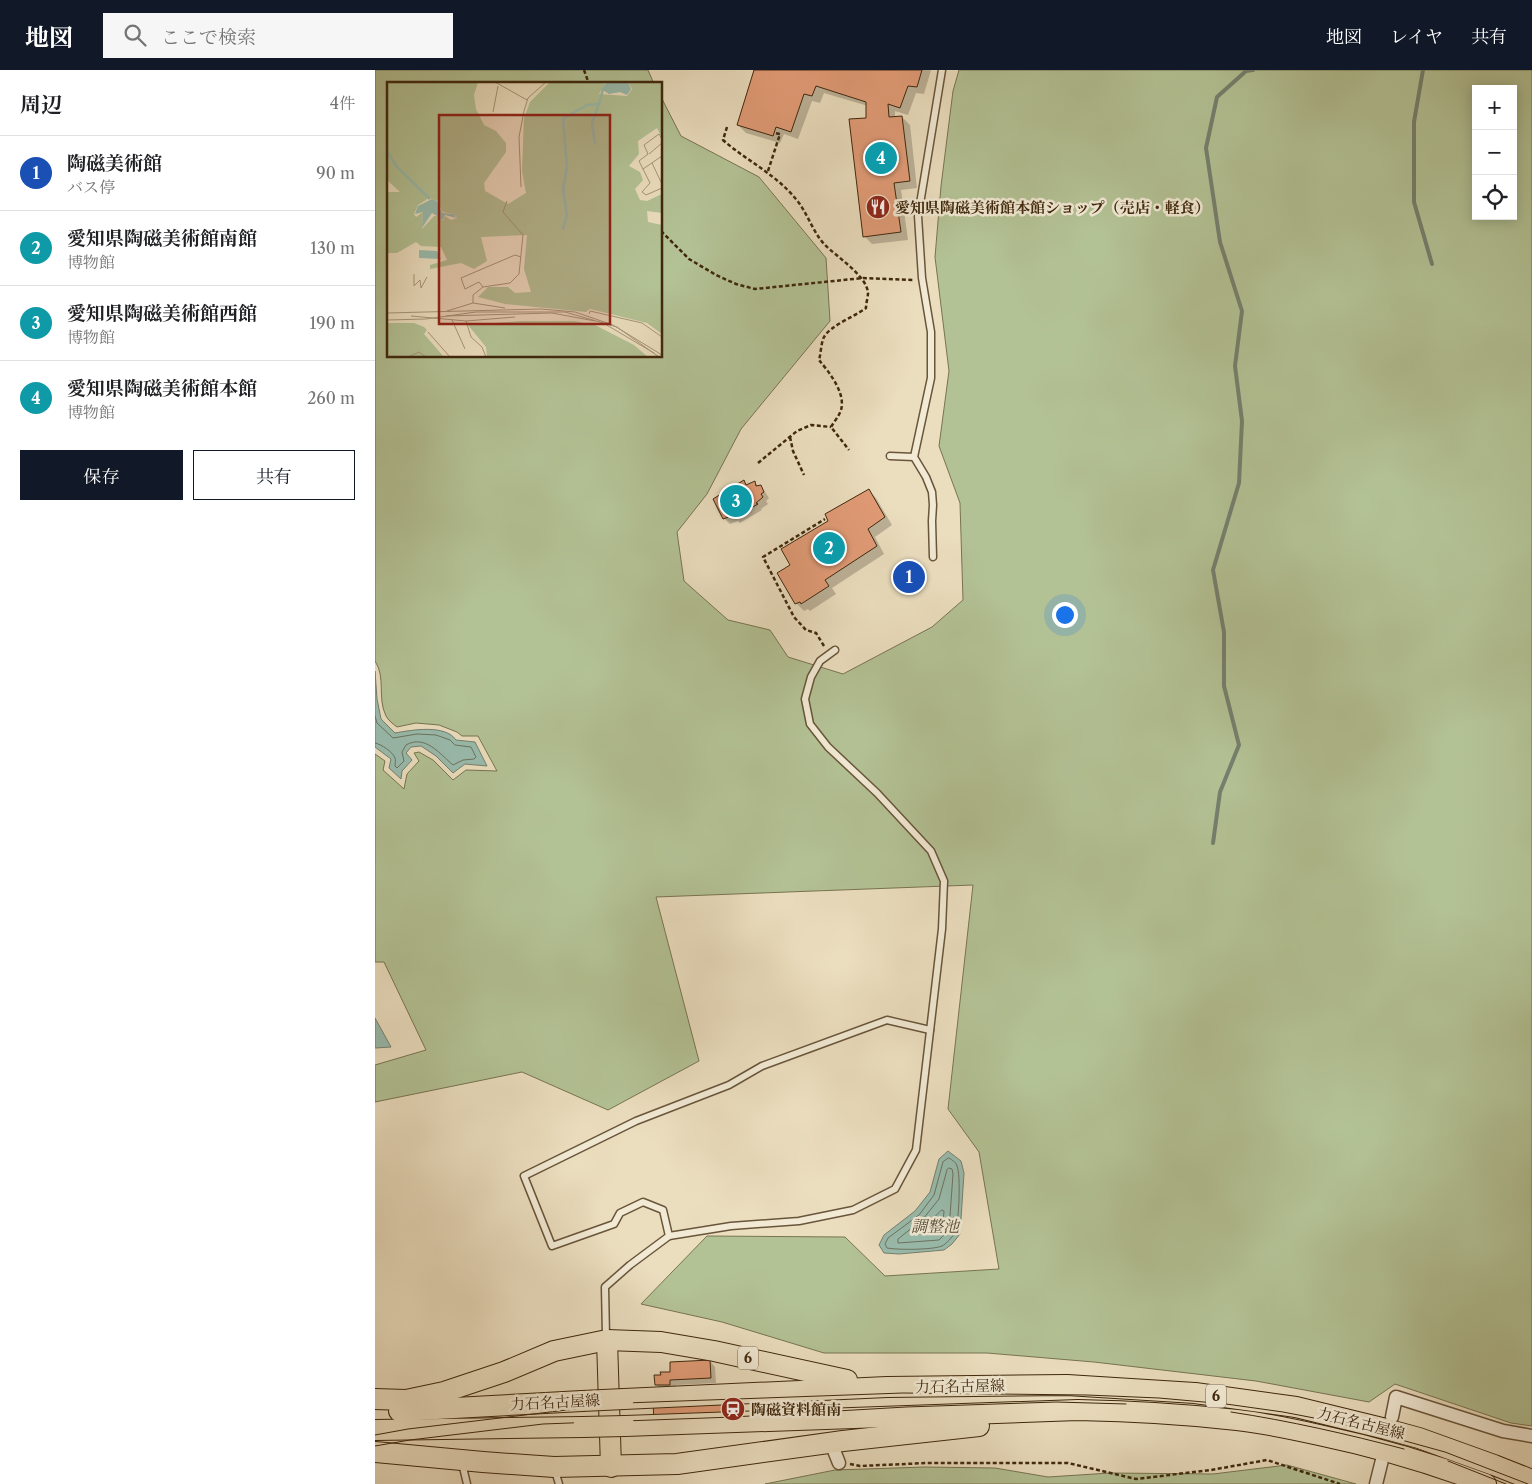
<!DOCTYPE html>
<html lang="ja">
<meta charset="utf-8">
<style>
:root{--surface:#fff;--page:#f6f6f6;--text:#202124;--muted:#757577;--line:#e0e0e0;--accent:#111827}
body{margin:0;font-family:"Libre Caslon Text","Noto Serif JP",serif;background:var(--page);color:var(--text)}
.controls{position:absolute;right:15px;top:15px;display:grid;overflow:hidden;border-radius:0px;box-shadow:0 2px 12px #0003}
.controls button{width:45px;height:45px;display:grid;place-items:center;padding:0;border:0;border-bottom:1px solid var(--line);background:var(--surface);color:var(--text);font:25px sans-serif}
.you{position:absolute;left:689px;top:544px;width:18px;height:18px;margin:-12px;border:4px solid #fff;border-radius:50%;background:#1a73e8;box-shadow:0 0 0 8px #1a73e833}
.badge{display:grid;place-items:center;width:32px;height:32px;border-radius:50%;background:var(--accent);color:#fff;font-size:16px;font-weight:700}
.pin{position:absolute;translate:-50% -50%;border:2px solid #fff;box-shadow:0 1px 5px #0006}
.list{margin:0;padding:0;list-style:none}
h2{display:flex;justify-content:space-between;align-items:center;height:65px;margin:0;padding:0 20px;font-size:21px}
h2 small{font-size:16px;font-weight:400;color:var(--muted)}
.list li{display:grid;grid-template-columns:32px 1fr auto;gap:15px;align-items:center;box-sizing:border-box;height:75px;padding:0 20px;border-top:1px solid var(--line)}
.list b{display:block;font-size:19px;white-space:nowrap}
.list p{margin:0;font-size:16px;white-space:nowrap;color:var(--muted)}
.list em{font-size:16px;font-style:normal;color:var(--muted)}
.actions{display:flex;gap:10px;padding:15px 20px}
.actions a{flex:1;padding:11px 0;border:1px solid var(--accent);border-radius:0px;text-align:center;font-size:18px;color:var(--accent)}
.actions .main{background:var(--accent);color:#fff}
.icon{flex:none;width:28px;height:28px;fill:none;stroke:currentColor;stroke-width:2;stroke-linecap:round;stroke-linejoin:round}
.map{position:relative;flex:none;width:1157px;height:1414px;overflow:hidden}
header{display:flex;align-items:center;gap:30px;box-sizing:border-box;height:70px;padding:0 25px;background:var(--accent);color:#fff}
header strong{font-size:24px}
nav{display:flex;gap:28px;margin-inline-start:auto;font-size:18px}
.search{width:350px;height:45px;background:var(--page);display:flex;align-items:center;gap:12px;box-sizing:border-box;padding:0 18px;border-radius:0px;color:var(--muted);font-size:19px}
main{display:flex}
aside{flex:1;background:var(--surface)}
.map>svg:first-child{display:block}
</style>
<header>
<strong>地図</strong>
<div class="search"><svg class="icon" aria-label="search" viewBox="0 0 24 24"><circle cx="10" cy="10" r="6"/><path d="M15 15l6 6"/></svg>ここで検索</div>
<nav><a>地図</a><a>レイヤ</a><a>共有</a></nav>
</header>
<main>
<aside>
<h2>周辺<small>4件</small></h2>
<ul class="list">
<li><span class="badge" style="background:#1a4fb4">1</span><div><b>陶磁美術館</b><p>バス停</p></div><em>90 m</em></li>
<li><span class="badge" style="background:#0f9aa8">2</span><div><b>愛知県陶磁美術館南館</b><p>博物館</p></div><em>130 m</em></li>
<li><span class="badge" style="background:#0f9aa8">3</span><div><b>愛知県陶磁美術館西館</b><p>博物館</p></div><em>190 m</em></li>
<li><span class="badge" style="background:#0f9aa8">4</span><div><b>愛知県陶磁美術館本館</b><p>博物館</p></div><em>260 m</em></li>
</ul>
<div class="actions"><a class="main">保存</a><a>共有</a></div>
</aside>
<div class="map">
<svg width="1157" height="1414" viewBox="0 0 1157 1414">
<rect width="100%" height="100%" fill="#ebdebf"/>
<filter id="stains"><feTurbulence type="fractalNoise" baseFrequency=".004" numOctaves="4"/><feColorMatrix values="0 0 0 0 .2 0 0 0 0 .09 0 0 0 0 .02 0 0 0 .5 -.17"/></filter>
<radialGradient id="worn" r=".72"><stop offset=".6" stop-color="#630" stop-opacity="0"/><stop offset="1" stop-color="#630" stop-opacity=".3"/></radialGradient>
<g fill="#b3c295" stroke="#787451" fill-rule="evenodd">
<path d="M0,0H273L279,14H14V286H286V27L306,66L384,107L451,188L455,251L366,359L332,424L302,462L309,511L353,550L395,560L413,587L468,604L557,557L588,530L585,433L564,376L574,301L560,187L566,116L578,21L584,0H1157V1356L1136,1353L1020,1314L994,1332L881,1311L719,1292L612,1283H449L347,1252L266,1234L332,1166L470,1167L510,1206L624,1199L604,1082L573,1039L598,815L281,827L324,991L233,1040L147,1002L0,1032V995L51,980L9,892H0V684L10,691L8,700L29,719L32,704L44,691L39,683L44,682L58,690L78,710L91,700L122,701L103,666H87L82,662L64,655L41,653L22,657C18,654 13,650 11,646C2,628 11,607 0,591ZM1101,19H1138V146H1101Z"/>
<path d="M912,1395L981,1414H390L460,1400L550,1397L620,1398L673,1407L735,1403L838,1404Z"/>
</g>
<g fill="#99bcae" stroke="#75806e">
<path d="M0,601L2,629L6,649L20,663C37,660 70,654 81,670L100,672L112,696L90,694L78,703L61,686L46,676L36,677L31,683L37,690L27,701L26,709L14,698L16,689L0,677Z"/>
<path d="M0,948L16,977L0,978Z"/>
<path d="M573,1081L586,1091L589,1103L585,1164L577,1174L569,1180L524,1184L509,1183L504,1175L509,1165L540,1141L555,1122L564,1089Z"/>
</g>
<g fill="#0003">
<path d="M381,0H556L549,24L541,23L533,45L520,41V48L527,47L535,55L542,118L526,120L533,170L497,174L489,166L493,36L449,23L445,33L437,31L423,69L409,64L405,73L371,63L363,55Z"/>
<path d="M369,412L372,416L380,413L384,417L386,416L394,428L391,431L393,434L386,439L387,440L365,453L363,451L355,454L349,448Z"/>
<path d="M493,420L501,428L517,455L500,467L509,484L457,518L461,524L435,541L433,539L429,541L421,533L416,496L455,451Z"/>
<path d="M335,1291L340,1297L341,1313L301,1315V1320L352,1332L358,1338L359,1350L286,1320L281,1315L297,1303Z"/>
</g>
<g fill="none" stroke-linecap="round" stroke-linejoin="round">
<g stroke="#6c725e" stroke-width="1">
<path d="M0,646L2,653L18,668L42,664L61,665L75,670L80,675L96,677L101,687L99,689L88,690L78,695C65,684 50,664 31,675L27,682L29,691L22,698L20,696C20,694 21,689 20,688C18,682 6,674 0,673"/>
<path d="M574,1088C577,1090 581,1092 582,1096C586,1105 584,1153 580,1162C578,1167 571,1174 567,1176C557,1180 523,1180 512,1178L510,1174L513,1168L544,1145L559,1125L568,1092Z"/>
<path d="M574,1098L577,1099L578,1104L574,1160L564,1170L523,1173V1169L548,1149L564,1129L572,1100Z"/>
<path d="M567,1140L569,1141C568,1157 564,1165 547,1163V1160Z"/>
</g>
<g stroke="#75806e" stroke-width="4">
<path d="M1048,0L1039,52V132L1057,194"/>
<path d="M838,773L845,722L864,675L849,616V562L838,500L864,413L867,351L860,296L867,241L845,172L831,78L842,27L871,1L878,0"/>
</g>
</g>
<g fill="#e29c77" stroke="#3e270d">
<path d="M379,0H547L542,17L533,16L525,38L513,34L514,47L527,46L535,111L519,113L526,162L488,167L474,49L491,48V32L441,16L437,26L429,24L416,62L401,57L398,66L362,55Z"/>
<path d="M369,410L371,415L380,411L381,416L386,415L389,422L386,424L388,427L381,433L383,434L358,448L356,446L348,449L338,429Z"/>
<path d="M494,419L510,447L493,459L502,476L450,510L454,516L426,534L425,532L420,534L402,503L415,495L406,479L453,451L450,444Z"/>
<path d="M335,1290L336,1308L295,1310V1315H280L279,1305H286L285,1302H295V1292Z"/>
<path d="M353,1331L354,1345L279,1349L278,1334Z"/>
</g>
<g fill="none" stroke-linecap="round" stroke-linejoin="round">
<g stroke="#69553a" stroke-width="9">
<g id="lane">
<path d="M515,386L539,387"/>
<path d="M558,487L557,451L558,435L557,422L551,407L539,387L556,308V262L547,208L543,146L567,0"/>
<path d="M294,1166L288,1140L268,1132L245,1143L239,1154L177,1176L149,1106L261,1051L354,1015L387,996L512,950L555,960"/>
<path d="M231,1267L230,1217L255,1195L294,1166L356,1156L424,1151L478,1140L520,1119L541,1080L567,859L569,811L556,781L502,723L453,677L435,654L430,629L436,607L445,591L460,580"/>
<path d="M87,1393L92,1414"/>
<path d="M180,1401L184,1414"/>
</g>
</g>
<g stroke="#69553a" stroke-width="15">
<g id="street">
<path d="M1017,1347L1021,1327L1128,1361L1157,1366"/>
<path d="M456,1373L464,1393"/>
<path d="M1001,1414L1007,1390"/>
</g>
</g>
<g stroke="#3e270d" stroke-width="22">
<g id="primary">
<path d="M232,1270L236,1397"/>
<path d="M0,1329L31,1330L69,1322L129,1302L179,1281L232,1270L286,1272L339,1281L472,1310"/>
<path d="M249,1329L512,1317L692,1315L820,1323L921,1337L1011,1359L1044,1368L1119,1395L1157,1410"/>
<path d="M24,1341L207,1331"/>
<path d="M250,1356L703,1340C756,1341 809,1344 862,1350C889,1353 917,1359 944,1365C1001,1377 1056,1393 1111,1414"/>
<path d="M0,1360L208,1357"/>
<path d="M0,1382L108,1392L179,1397L302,1394L468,1371L604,1356"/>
</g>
</g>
<g stroke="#3e270d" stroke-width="2.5" stroke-dasharray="4 2.5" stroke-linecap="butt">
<path d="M209,0L214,14"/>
<path d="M352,57L348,70C373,92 403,105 424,133C434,147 438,162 450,175C462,187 492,206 493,223C493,227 491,233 491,238C479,247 456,255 449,267C446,273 446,283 444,290C454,302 471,323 466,340C464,346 459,352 456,357L474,380"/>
<path d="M393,101L405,64L399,63"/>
<path d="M286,161L314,189L341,205L361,214L380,219L488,208L538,210"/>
<path d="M415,367L418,381L429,405"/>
<path d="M383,393L422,361L436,355L456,357"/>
<path d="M449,576L441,563L431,560L419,547L388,487L450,449"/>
<path d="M475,1394L485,1396L552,1393H693L761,1409L836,1400L892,1390L965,1414"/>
</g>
<use href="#lane" stroke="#f2ead5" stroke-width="6"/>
<use href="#street" stroke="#f2ead5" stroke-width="12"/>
<use href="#primary" stroke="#ebdebf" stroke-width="20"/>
<g stroke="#3e270d" stroke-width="1">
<path d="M856,1342C915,1351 972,1364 1029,1379"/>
<path d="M0,1365L33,1359L250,1333L528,1323L712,1325L784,1328L851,1334L908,1342L965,1353L1070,1382L1153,1414"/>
<path d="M0,1376L35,1370L168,1354L358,1347L531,1337L681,1332L751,1334"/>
<path d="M1073,1391L1131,1414"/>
</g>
<g stroke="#3e270d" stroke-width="22" stroke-linecap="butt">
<g id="primary-bridge">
<path d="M207,1331L249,1329"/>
<path d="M208,1357L250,1356"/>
</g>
</g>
<use href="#primary-bridge" stroke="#ebdebf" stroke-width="20"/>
</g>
<defs>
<g id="restaurant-disc" transform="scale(1.25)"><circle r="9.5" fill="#8f2418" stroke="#f2ead5"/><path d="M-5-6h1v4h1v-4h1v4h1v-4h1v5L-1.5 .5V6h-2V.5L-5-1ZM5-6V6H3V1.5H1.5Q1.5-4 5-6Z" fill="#fff"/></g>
<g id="station-disc" transform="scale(1.25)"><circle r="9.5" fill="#8f2418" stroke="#f2ead5"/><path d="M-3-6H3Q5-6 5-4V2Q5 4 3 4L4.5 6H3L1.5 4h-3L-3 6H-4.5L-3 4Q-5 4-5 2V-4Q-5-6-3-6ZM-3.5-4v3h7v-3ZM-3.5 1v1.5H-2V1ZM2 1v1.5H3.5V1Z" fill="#fff"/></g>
</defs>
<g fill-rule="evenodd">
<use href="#restaurant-disc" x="503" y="137"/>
<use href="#station-disc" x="358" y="1339"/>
</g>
<g text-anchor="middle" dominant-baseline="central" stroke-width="5" stroke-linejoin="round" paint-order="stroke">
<g fill="#f2ead5" stroke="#746249" stroke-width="1">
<rect x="363" y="1276.5" width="20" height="23" rx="4"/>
<rect x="831" y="1314.5" width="20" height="23" rx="4"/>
</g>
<g font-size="14" font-weight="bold" fill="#3e270d">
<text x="373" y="1288">6</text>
<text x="841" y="1326">6</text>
</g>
<g font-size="15" font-weight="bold" fill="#3e270d" stroke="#f2ead5" text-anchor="start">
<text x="520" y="137">愛知県陶磁美術館本館ショップ（売店・軽食）</text>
<text x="376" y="1339">陶磁資料館南</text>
</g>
<g font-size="15" fill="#3e270d" stroke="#f2ead5">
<text transform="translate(585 1316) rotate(-1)">力石名古屋線</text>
<text transform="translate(180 1332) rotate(-3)">力石名古屋線</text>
<text transform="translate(986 1353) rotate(14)">力石名古屋線</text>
</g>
<g font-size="16" font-style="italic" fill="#554c35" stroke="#f2ead5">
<text x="560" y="1156">調整池</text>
</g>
</g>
<g transform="translate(12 12)">
<rect width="275" height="275" fill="#ebdebf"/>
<path d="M0,0H91L87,13L89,27L97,43L109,49L119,61V70L97,101L98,109L121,122L139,111L135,89L137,36L143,20L163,0H219L212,12L240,14L245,7L241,0H275V56L270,46L251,59L252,72L242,84L253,90L256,98L248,107L253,118L260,119L275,112V131L260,129L261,140L275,143V252L260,241L203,227L199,230L118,222L91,215L101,205H121L128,211L144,210L137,187L140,153L94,155L100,179L87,187L74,181L43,187V183L60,178L54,165L34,164L29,160L10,171H0V110H13L0,98ZM42,116L51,119L55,130L67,132L70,136L64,138L58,134L56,139L52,134H47L35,147L36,130L29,135L27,132L31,123ZM133,239H187L208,243L247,263L261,275H100L99,265L81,243ZM0,241H27L37,245L40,248L37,252L57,275H0Z" fill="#b3c295" fill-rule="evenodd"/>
<path d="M220,0H241L244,7L240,13L233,10L222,12L214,7ZM45,117L50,119L55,131L67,132L69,136L58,133L56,138L45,131L35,146L36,130L28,132L31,124ZM32,168L50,169L54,177L32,176Z" fill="#99bcae"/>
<path fill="none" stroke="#99bcae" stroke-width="2.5" d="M208,62L205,41L212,22M0,69L10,85L43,117M176,147L180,133L176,107L180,85L176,37L200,23L212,22L216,7"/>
<path fill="none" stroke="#a69578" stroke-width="1" d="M108,0L140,18M106,30L111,4M275,57L272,52L257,63L261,72L252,79L263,101L255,110L259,113L275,106M262,72L275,61M265,81L275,102M256,87L275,74M134,105L132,55L137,29L141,16L159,0M27,192V204L33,198L34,206L40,195M96,205L92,200L78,207L74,196L128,173L134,175M86,221V213L96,205L123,201L132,192L136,153L116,130L120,119M60,229L86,221L118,226M0,231L154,227L188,230L226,243L275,273M202,232L203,229L255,241L275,255M24,234L79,239L128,235M59,234L165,231L208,239M0,238L39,237L89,230H178L230,245L272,275M65,238L78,267M79,239L84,255L95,265L99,275M218,242L267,271M41,250L63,275M21,275L32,270L39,275"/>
<path fill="#8f2418" fill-opacity="0.15" stroke="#8f2418" stroke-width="2.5" d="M52,33H223V242H52Z"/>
<rect width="275" height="275" fill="none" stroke="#3e270d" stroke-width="2.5"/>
</g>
<rect width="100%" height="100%" filter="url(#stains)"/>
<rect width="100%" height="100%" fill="url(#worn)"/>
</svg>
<div class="controls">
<button>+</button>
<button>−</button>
<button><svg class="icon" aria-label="locate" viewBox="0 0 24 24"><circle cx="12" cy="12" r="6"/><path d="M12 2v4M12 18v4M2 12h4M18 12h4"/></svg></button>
</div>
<div class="you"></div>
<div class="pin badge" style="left:534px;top:507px;background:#1a4fb4">1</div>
<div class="pin badge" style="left:454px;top:478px;background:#0f9aa8">2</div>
<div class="pin badge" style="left:361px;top:431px;background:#0f9aa8">3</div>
<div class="pin badge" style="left:506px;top:88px;background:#0f9aa8">4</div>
</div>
</main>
